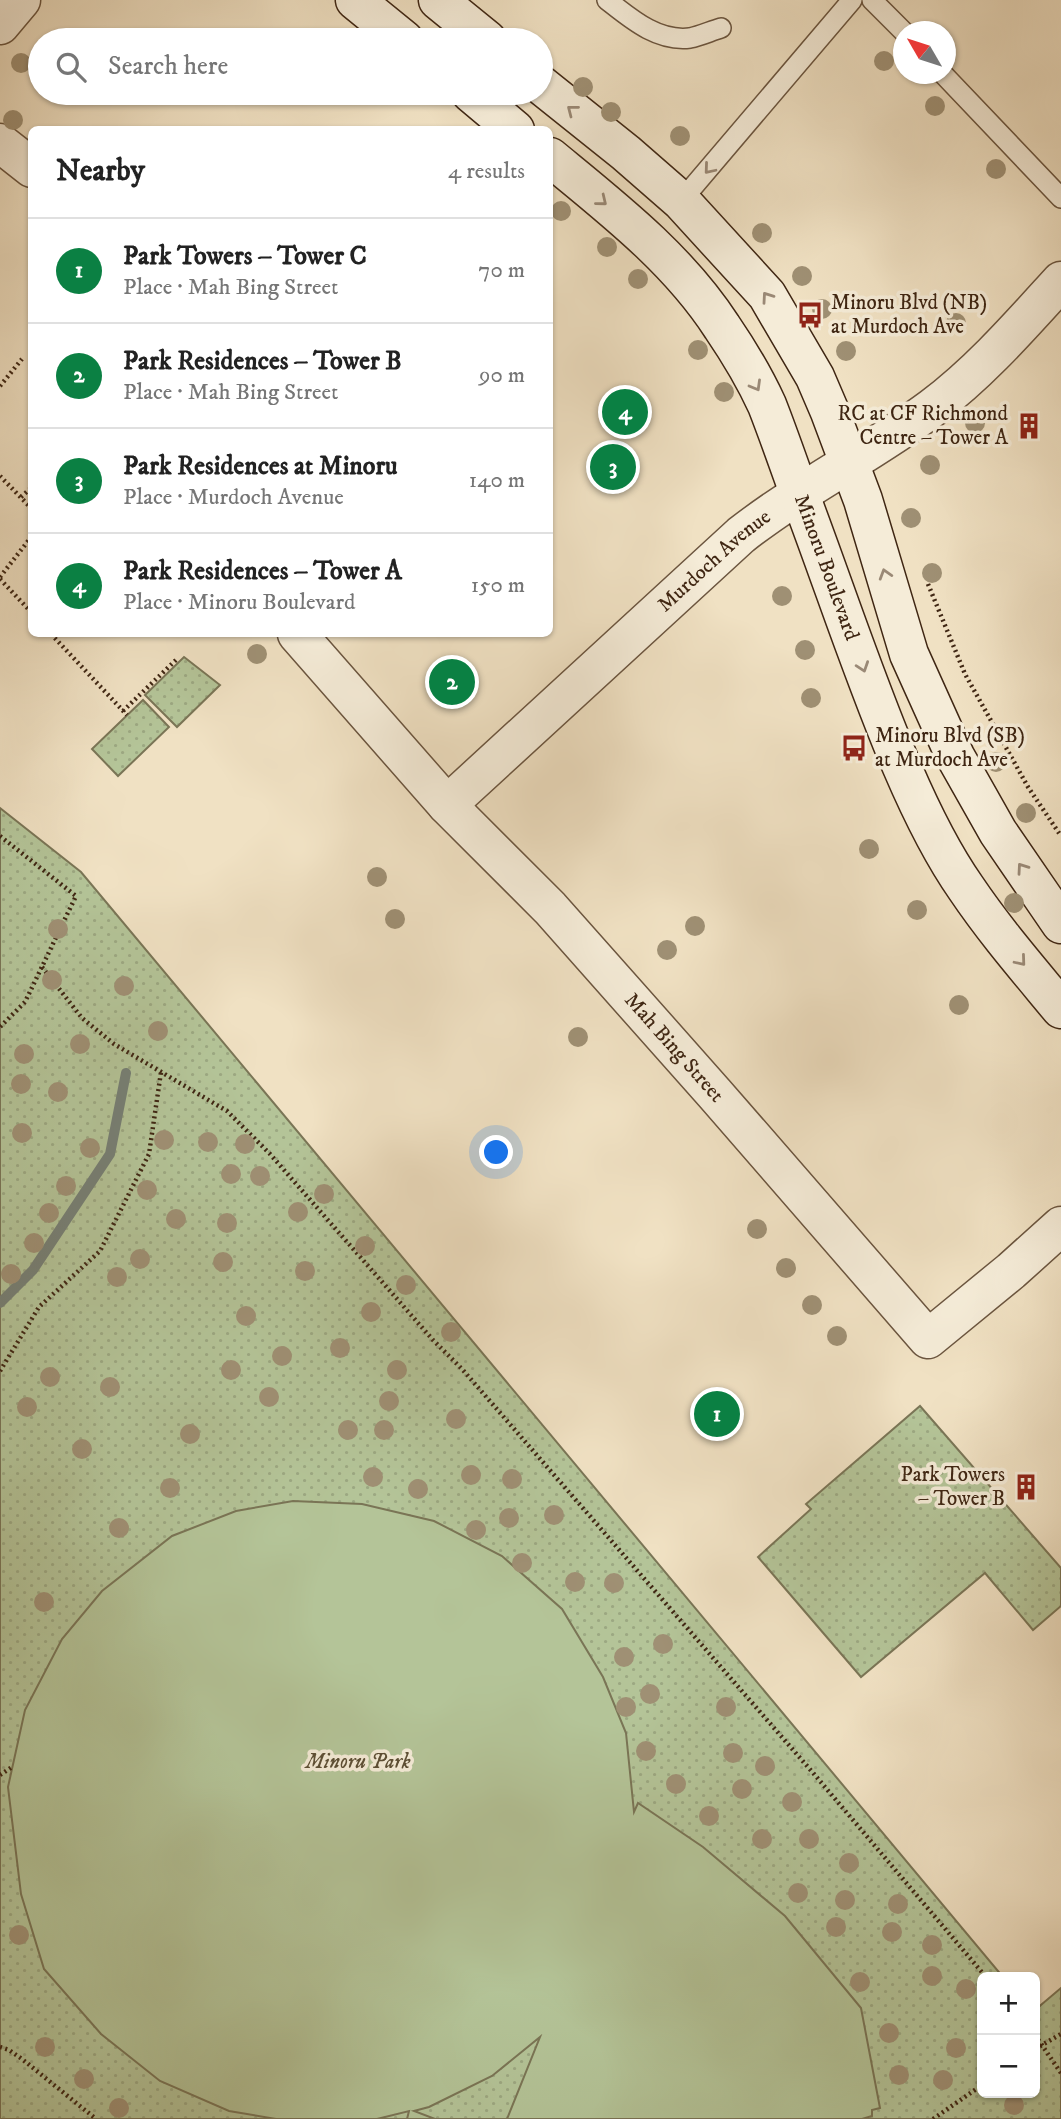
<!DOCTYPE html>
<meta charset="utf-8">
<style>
:root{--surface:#fff;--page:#f6f6f6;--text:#222;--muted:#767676;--line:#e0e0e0;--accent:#0b8043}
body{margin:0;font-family:"IM FELL DW Pica",serif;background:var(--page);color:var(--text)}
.controls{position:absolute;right:21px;bottom:21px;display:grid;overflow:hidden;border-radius:10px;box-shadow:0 2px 5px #0004}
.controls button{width:63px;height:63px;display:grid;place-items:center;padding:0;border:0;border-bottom:2px solid var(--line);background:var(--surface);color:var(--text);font:35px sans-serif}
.compass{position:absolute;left:893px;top:21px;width:63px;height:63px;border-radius:50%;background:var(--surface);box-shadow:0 2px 5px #0004;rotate:309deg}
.you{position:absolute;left:497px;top:1153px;width:24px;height:24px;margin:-18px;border:5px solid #fff;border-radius:50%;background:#1a73e8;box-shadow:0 0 0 10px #1a73e833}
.badge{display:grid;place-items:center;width:46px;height:46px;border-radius:50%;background:var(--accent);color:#fff;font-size:23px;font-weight:700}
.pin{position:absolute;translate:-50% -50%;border:4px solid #fff;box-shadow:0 2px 7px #0006}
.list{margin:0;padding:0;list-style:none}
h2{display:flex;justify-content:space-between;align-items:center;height:91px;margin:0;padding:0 28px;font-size:30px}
h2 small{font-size:23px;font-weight:400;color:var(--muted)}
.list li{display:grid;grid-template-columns:46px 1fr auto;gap:21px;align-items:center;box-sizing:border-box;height:105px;padding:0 28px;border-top:2px solid var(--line)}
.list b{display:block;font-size:26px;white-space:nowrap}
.list p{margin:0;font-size:23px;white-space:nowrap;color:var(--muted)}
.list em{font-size:23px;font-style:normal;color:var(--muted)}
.icon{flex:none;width:38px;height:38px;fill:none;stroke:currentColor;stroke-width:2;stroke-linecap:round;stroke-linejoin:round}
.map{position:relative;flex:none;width:1061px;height:2119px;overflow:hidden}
.search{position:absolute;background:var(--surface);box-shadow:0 2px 5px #0004;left:28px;top:28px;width:525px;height:77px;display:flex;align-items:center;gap:18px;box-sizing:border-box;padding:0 24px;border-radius:38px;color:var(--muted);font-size:26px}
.panel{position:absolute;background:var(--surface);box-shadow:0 2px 5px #0004;left:28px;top:126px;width:525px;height:511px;border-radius:10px}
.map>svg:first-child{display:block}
</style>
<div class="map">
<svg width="1061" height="2119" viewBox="0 0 1061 2119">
<defs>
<pattern id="park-dots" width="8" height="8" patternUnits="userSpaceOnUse" patternTransform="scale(1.75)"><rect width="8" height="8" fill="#b4c498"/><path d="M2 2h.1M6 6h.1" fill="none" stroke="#9ca882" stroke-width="1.8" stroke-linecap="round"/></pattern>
</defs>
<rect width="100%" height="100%" fill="#f0e1c3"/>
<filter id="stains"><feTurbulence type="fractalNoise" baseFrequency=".00286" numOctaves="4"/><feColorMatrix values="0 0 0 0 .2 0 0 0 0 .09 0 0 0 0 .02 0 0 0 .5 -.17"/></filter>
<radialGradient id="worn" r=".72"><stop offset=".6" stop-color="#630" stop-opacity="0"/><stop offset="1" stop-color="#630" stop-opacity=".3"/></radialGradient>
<g fill="url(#park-dots)" stroke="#7a7556" stroke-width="2">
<path d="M184,657L220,685L177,727L145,695Z"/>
<path d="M143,700L169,727L118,776L92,749Z"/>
<path d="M0,808L81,872L1003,1977H982V2093H1035V2010L1061,1988V2119H0Z"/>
<path d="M920,1406L1061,1568V1606L1033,1630L985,1573L861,1677L758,1557L811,1509L806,1504Z"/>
</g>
<path fill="#b4c498" stroke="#7a7556" stroke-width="2" d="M293,1501L362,1504L434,1521L502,1556L562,1609L603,1677L626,1733L634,1812L638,1803L703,1847L785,1916L861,2008L880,2108L872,2110V2116L862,2119H507L540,2037L492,2076L429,2107L414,2111L435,2119H407L409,2111L377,2119H276L229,2111L160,2081L101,2034L44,1969L21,1894L8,1787L25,1710L62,1639L102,1591L172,1536L236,1511Z"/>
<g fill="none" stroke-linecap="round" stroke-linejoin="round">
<path stroke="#768076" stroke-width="10" d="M0,1303L33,1270L110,1154L126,1073"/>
<g stroke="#6b553f" stroke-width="22">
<g id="lane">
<path d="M607,0C630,18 657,42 690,38C700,36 711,31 721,28"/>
<path d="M872,0L904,32"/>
<path d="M943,74L1061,198"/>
<path d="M681,201L852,0"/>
</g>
</g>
<g stroke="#6b553f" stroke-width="41">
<g id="street">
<path d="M0,25L21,0"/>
<path d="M0,143L32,168"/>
<path id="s1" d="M297,634L447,805L550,908L715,1094L928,1339L1011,1271L1061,1226"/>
<path id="s2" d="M447,805L741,535C801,488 870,454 932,408C980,372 1020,326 1061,281"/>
</g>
</g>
<g stroke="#3f2613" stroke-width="41">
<g id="secondary">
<path d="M355,0L404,40"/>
<path d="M438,0L487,40"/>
<path d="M541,85L626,153L681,201L767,295L815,377L830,412L863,500L909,654L955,756L998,832L1061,924"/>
<path d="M471,93L515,130"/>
<path id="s3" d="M550,157C612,208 678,259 722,327C737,349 756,381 767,405C778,433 788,462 798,490C833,582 863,676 902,767C920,809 940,851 966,888C995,931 1028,969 1061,1009"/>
</g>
</g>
<g stroke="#3f2613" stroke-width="4.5" stroke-dasharray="2 3.5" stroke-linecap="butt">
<path d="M0,386L22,359"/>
<path d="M0,476L32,509"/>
<path d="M21,497L32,487"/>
<path d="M0,577L32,536"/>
<path d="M0,579L32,613"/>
<path d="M928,584L965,674L1028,787L1061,836"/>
<path d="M51,634L127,715"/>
<path d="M123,711L178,658"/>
<path d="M0,836L76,896L25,1002L0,1027"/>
<path d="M42,967L82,1018L114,1044L227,1111L270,1154L433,1340L462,1369L814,1774L986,1977"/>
<path d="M0,1371L39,1307L100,1251L149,1154L161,1072"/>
<path d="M0,1775L12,1767"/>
<path d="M1035,2035L1061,2073"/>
<path d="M0,2047L9,2050L22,2059L96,2119"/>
<path d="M1035,2049L1061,2034"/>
<path d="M933,2119L982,2085"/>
</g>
<use href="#lane" stroke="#f5ecd8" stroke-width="19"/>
<use href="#street" stroke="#f5ecd8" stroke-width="38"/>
<use href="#secondary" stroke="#f5ecd8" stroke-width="38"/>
</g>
<g fill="#9f9074">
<circle cx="884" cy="61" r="10"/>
<circle cx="21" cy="63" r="10"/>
<circle cx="583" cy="87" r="10"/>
<circle cx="935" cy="106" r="10"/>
<circle cx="611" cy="112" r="10"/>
<circle cx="13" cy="120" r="10"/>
<circle cx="680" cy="136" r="10"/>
<circle cx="996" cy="169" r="10"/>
<circle cx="561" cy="211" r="10"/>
<circle cx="762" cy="233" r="10"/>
<circle cx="607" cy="247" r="10"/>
<circle cx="802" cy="276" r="10"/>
<circle cx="638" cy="279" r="10"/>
<circle cx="822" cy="309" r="10"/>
<circle cx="956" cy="323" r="10"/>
<circle cx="698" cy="350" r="10"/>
<circle cx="846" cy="351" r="10"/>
<circle cx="724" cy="392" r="10"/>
<circle cx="975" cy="423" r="10"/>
<circle cx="930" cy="465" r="10"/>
<circle cx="911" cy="518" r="10"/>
<circle cx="932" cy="573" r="10"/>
<circle cx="782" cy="596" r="10"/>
<circle cx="805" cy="650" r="10"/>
<circle cx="257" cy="654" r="10"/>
<circle cx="811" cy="698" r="10"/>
<circle cx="996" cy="762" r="10"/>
<circle cx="1026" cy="813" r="10"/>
<circle cx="869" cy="849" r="10"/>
<circle cx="377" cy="877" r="10"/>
<circle cx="1014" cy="903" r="10"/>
<circle cx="917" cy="910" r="10"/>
<circle cx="395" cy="919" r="10"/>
<circle cx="695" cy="926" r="10"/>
<circle cx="58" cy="929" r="10"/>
<circle cx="667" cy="950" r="10"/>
<circle cx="52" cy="980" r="10"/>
<circle cx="124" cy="986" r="10"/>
<circle cx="959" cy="1005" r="10"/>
<circle cx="158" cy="1031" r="10"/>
<circle cx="578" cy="1037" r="10"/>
<circle cx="80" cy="1044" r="10"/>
<circle cx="24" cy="1054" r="10"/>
<circle cx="21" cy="1084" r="10"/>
<circle cx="58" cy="1092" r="10"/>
<circle cx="22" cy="1133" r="10"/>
<circle cx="164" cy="1140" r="10"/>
<circle cx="208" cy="1142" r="10"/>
<circle cx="245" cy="1144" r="10"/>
<circle cx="90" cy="1148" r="10"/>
<circle cx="231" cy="1174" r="10"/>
<circle cx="260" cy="1176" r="10"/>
<circle cx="66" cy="1186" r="10"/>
<circle cx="147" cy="1190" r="10"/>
<circle cx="324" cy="1194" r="10"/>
<circle cx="298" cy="1212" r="10"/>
<circle cx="49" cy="1213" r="10"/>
<circle cx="176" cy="1219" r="10"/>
<circle cx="227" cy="1223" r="10"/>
<circle cx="757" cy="1229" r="10"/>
<circle cx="34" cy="1243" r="10"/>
<circle cx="365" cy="1246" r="10"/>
<circle cx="140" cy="1259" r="10"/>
<circle cx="223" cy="1262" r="10"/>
<circle cx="786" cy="1268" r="10"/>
<circle cx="305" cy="1271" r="10"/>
<circle cx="11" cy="1274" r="10"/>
<circle cx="117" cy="1277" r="10"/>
<circle cx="406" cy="1285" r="10"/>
<circle cx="812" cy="1305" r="10"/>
<circle cx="371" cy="1312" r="10"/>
<circle cx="246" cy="1316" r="10"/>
<circle cx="451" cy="1332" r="10"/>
<circle cx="837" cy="1336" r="10"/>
<circle cx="340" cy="1348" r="10"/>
<circle cx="282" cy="1356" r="10"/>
<circle cx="231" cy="1370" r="10"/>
<circle cx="397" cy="1370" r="10"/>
<circle cx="50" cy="1377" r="10"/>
<circle cx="110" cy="1387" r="10"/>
<circle cx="269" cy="1397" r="10"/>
<circle cx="389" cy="1401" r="10"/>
<circle cx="27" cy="1407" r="10"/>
<circle cx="456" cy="1419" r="10"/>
<circle cx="348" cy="1430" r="10"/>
<circle cx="384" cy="1430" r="10"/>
<circle cx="190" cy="1434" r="10"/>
<circle cx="82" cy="1449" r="10"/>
<circle cx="471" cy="1475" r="10"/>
<circle cx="373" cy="1477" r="10"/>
<circle cx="512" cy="1479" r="10"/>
<circle cx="170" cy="1488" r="10"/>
<circle cx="418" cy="1489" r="10"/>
<circle cx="554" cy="1515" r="10"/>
<circle cx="509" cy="1518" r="10"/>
<circle cx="119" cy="1528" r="10"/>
<circle cx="476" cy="1530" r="10"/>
<circle cx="522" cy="1563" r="10"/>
<circle cx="575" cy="1582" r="10"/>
<circle cx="614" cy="1583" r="10"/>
<circle cx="44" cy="1602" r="10"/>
<circle cx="663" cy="1644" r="10"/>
<circle cx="624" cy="1657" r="10"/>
<circle cx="650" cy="1694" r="10"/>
<circle cx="626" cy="1707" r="10"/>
<circle cx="726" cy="1707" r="10"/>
<circle cx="646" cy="1751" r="10"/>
<circle cx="733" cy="1753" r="10"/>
<circle cx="765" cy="1766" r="10"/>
<circle cx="676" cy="1784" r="10"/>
<circle cx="742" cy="1789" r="10"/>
<circle cx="792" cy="1802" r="10"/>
<circle cx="709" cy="1816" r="10"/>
<circle cx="762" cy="1839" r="10"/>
<circle cx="809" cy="1839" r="10"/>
<circle cx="849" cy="1863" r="10"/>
<circle cx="798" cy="1893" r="10"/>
<circle cx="845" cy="1900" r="10"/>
<circle cx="898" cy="1904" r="10"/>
<circle cx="836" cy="1927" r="10"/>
<circle cx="892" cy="1932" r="10"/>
<circle cx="19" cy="1935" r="10"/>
<circle cx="932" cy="1945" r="10"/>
<circle cx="932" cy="1976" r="10"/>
<circle cx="860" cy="1982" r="10"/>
<circle cx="966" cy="1989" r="10"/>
<circle cx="889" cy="2033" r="10"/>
<circle cx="45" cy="2047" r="10"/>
<circle cx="956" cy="2048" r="10"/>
<circle cx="899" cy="2075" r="10"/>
<circle cx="84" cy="2079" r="10"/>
<circle cx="943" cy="2080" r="10"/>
<circle cx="1014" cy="2105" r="10"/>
<circle cx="119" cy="2108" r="10"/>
</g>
<defs><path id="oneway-chevron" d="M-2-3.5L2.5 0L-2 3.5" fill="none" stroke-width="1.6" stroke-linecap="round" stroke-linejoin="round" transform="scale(1.75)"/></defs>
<g stroke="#9a8976">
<use href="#oneway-chevron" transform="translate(572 110) rotate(-142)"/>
<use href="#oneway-chevron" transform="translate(709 169) rotate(130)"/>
<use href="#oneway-chevron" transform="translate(602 201) rotate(39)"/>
<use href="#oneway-chevron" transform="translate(767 297) rotate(-125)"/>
<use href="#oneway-chevron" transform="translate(756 386) rotate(60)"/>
<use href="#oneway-chevron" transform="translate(885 574) rotate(-107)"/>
<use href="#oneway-chevron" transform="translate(863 667) rotate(71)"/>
<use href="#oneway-chevron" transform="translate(1022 868) rotate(-125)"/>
<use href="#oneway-chevron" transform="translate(1021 961) rotate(50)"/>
</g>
<defs>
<g id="bus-bare" transform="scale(2.1)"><path d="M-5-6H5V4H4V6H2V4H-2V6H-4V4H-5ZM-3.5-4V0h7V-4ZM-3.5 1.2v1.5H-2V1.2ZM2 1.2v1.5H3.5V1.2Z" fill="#8f2418" stroke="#f5ecd8" stroke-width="2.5" paint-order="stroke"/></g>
<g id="building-bare" transform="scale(2.1)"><path d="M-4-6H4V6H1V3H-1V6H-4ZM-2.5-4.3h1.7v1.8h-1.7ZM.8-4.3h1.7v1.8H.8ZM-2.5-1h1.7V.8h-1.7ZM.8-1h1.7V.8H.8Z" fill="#8f2418" stroke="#f5ecd8" stroke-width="2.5" paint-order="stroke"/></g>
</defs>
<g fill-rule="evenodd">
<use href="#bus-bare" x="810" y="315"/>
<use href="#building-bare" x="1029" y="426"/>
<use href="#bus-bare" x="854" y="748"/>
<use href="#building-bare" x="1026" y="1487"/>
</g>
<g text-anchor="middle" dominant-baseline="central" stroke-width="7" stroke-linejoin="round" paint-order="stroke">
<g font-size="21" fill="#3f2613" stroke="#f5ecd8" text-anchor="start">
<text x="831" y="303">Minoru Blvd (NB)<tspan x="831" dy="24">at Murdoch Ave</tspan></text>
<text x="1008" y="414" text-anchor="end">RC at CF Richmond<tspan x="1008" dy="24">Centre – Tower A</tspan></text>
<text x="875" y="736">Minoru Blvd (SB)<tspan x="875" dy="24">at Murdoch Ave</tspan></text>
<text x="1005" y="1475" text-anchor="end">Park Towers<tspan x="1005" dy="24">– Tower B</tspan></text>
</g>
<g font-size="21" fill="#3f2613" stroke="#f5ecd8">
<text stroke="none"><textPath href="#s2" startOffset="362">Murdoch Avenue</textPath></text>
<text stroke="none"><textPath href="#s3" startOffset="506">Minoru Boulevard</textPath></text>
<text stroke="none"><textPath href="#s1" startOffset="560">Mah Bing Street</textPath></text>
</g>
<g font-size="21" font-style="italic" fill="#5c4e34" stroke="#f5ecd8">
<text x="358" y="1762">Minoru Park</text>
</g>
</g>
<rect width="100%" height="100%" filter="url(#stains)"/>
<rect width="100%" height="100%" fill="url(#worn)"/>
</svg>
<div class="controls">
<button>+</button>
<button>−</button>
</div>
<svg class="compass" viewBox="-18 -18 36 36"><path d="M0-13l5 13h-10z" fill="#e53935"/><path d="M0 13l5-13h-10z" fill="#767676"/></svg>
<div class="you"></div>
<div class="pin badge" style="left:717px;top:1414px">1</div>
<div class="pin badge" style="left:452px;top:682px">2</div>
<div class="pin badge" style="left:613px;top:467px">3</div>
<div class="pin badge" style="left:625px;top:412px">4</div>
<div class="search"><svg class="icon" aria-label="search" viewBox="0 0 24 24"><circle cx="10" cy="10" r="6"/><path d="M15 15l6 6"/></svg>Search here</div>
<section class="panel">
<h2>Nearby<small>4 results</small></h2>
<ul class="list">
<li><span class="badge">1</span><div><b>Park Towers – Tower C</b><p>Place · Mah Bing Street</p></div><em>70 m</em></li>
<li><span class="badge">2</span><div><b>Park Residences – Tower B</b><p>Place · Mah Bing Street</p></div><em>90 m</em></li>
<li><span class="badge">3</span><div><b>Park Residences at Minoru</b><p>Place · Murdoch Avenue</p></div><em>140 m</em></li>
<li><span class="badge">4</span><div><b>Park Residences – Tower A</b><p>Place · Minoru Boulevard</p></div><em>150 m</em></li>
</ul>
</section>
</div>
